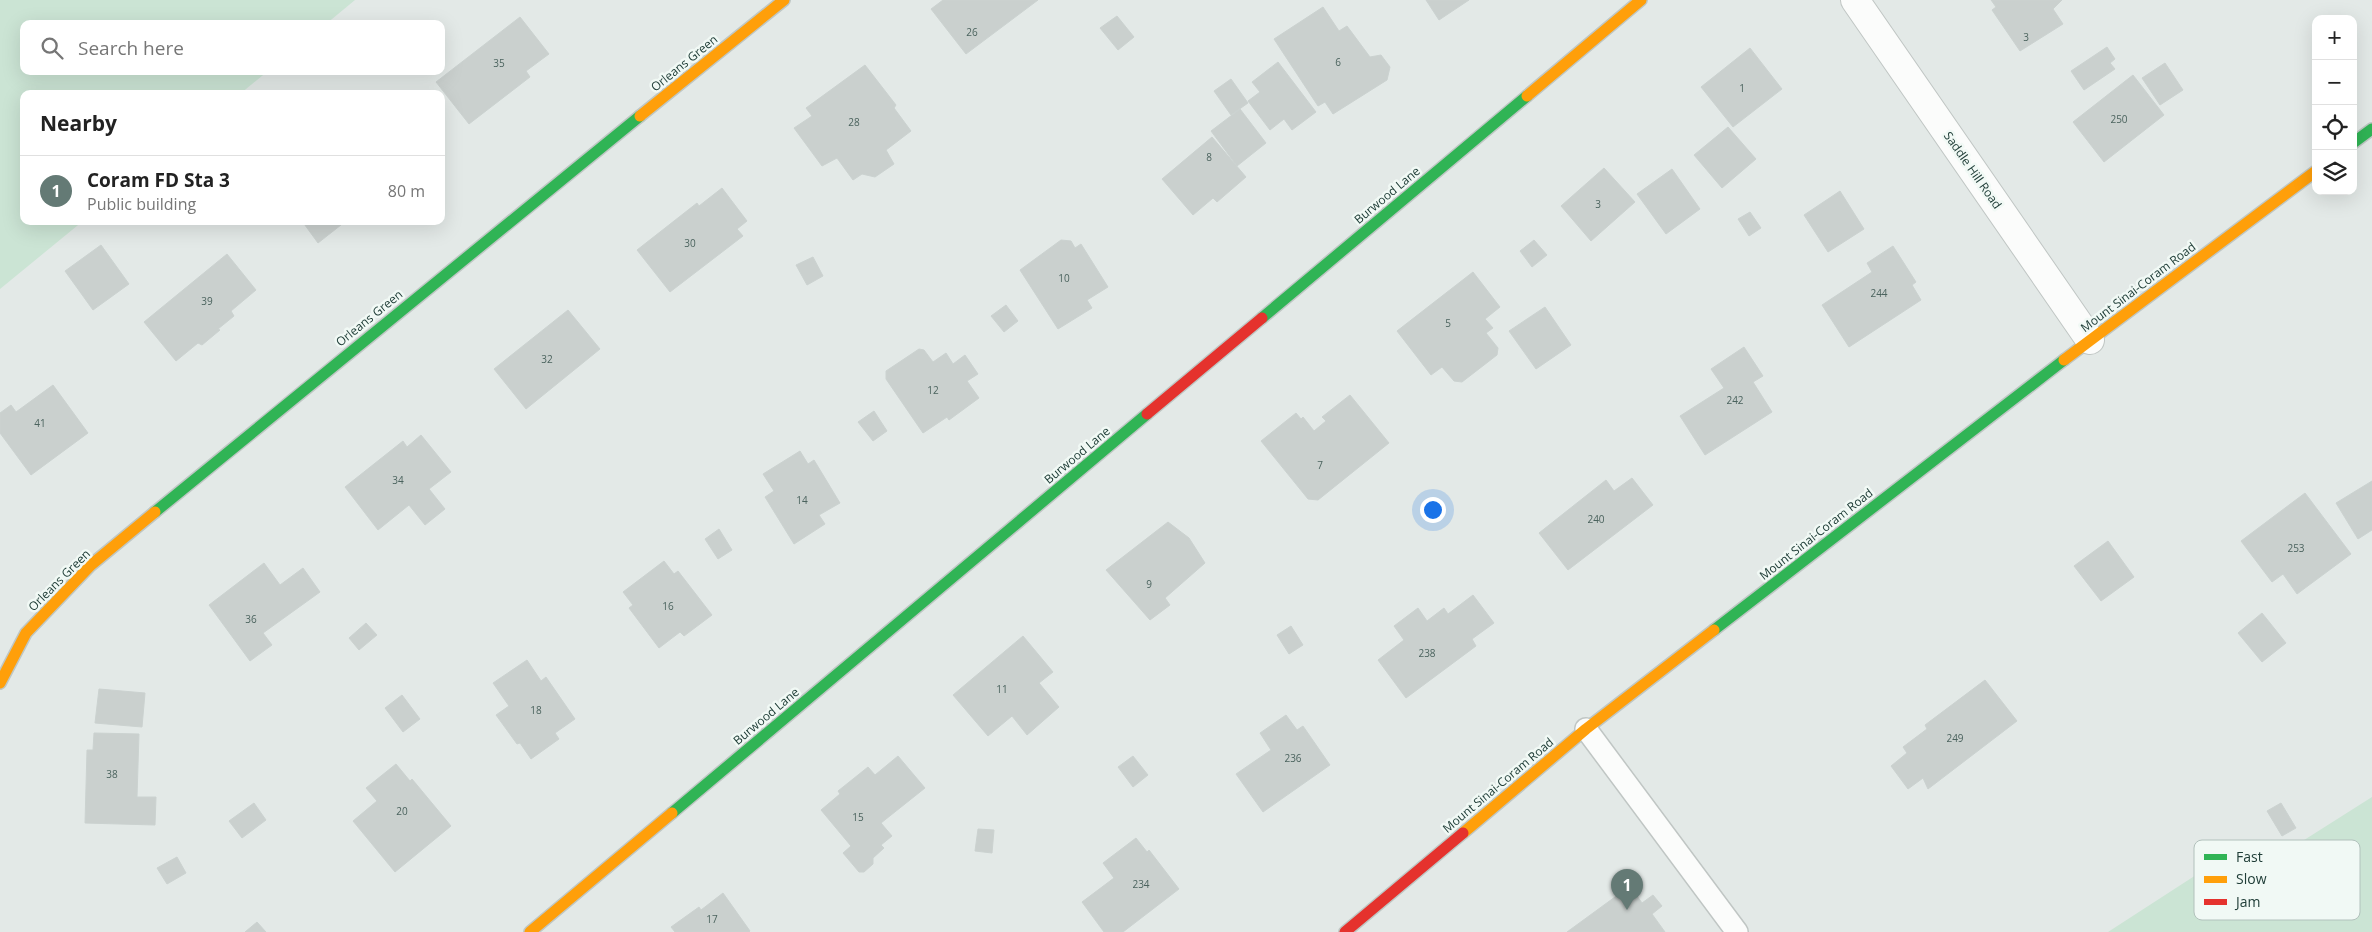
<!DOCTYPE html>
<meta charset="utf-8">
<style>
:root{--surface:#fff;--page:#f6f6f6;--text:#222;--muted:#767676;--line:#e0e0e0;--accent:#647a75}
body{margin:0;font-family:"Open Sans",sans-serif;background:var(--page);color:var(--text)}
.controls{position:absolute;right:15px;top:15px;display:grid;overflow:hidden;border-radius:10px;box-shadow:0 5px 20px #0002}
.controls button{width:45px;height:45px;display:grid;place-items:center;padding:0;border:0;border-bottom:1px solid var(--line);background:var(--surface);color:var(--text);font:25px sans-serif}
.you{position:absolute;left:1432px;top:509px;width:18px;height:18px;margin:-12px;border:4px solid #fff;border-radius:50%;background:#1a73e8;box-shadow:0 0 0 8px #1a73e833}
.badge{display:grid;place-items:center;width:32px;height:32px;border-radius:50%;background:var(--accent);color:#fff;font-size:16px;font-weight:700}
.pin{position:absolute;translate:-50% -41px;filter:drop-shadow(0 1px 2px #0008)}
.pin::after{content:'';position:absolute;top:26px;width:18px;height:15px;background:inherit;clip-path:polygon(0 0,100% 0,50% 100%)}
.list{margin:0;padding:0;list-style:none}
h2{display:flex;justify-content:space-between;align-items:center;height:65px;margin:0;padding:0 20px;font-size:21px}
h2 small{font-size:16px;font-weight:400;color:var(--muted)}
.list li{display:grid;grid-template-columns:32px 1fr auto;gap:15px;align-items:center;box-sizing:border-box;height:70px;padding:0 20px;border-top:1px solid var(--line)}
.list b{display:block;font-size:19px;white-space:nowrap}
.list p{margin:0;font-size:16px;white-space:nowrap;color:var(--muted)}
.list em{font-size:16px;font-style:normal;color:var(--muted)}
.icon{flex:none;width:28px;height:28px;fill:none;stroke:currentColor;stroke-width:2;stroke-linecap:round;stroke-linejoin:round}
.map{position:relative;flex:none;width:2372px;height:932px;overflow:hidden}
.search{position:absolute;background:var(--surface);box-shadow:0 5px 20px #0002;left:20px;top:20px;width:425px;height:55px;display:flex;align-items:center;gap:12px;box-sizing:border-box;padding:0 18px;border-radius:10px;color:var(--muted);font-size:19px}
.panel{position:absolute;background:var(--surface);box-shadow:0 5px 20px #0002;left:20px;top:90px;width:425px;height:135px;border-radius:10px}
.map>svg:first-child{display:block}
</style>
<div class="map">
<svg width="2372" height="932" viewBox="0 0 2372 932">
<rect width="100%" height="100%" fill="#e3e9e7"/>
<g fill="#cbe4d4">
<path d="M0,0H355L326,24H24V71H268L240,94H24V221H83L0,289Z"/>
<path d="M2372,797V932H2108L2213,864L2263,866Z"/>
</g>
<g fill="#cad0ce" stroke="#cbd2d0">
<path d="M943,0H1038L966,54L931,9Z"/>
<path d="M1426,0H1469L1439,20Z"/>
<path d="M1991,0H2062L2053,9L2063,24L2020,51L1992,10L1996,7Z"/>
<path d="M1323,7L1339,31L1347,26L1370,57L1381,55L1390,67L1387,80L1333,114L1325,102L1318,106L1274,39Z"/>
<path d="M1117,16L1134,37L1118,50L1100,28Z"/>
<path d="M520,17L549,54L526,71L530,77L469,124L436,82Z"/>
<path d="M2107,47L2115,59L2110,63L2115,69L2084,90L2071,71Z"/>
<path d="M1750,48L1782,89L1733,127L1701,87Z"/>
<path d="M1278,62L1316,112L1292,130L1284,119L1270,130L1248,101L1260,92L1252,82Z"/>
<path d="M2165,63L2183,90L2160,105L2142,78Z"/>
<path d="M865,65L896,105L894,108L911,131L886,150L894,164L875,177L862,174L853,180L837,158L822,166L794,128L812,116L806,108Z"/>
<path d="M2133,75L2164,115L2104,162L2073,122Z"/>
<path d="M1231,79L1248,103L1231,115L1214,91Z"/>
<path d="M1240,109L1266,143L1237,166L1211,131Z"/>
<path d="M1728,127L1756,159L1722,188L1694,155Z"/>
<path d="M1212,137L1246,177L1217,202L1213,198L1193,215L1162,179Z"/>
<path d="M1604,168L1635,202L1591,241L1561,206Z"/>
<path d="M1672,169L1700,209L1666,234L1637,194Z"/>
<path d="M722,188L747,221L737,229L743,236L670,292L637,250L697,203L699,206Z"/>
<path d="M1840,191L1864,229L1828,252L1804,215Z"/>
<path d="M1750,212L1761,228L1749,236L1738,219Z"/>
<path d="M302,221H346L318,243Z"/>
<path d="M1061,240L1071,241L1075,248L1081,244L1108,287L1087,300L1092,308L1058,329L1020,270Z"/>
<path d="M1534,240L1547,255L1532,267L1520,251Z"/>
<path d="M101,245L129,284L93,310L65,271Z"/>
<path d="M1893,246L1916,282L1912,285L1921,300L1849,347L1822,305L1872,272L1867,263Z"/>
<path d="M227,254L256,290L231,311L234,316L218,329L220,330L202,345L198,343L176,361L144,322Z"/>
<path d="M813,257L823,276L807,285L796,265Z"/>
<path d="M1473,272L1500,307L1485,319L1493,328L1486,333L1498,348L1497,355L1462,382L1454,381L1442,367L1431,375L1397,331Z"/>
<path d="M1006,305L1018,321L1004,332L991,316Z"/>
<path d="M1545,307L1571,345L1536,369L1509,331Z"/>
<path d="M568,310L600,349L526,409L494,369Z"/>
<path d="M1744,347L1763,376L1753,382L1772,412L1705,455L1680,416L1724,388L1711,369Z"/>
<path d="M919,349L924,350L933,362L946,353L953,364L965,355L978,374L967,381L979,398L949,420L947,417L923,433L886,379V371Z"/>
<path d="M53,385L88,433L31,475L0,433V413L11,405L16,412Z"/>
<path d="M1350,395L1389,443L1318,500L1308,499L1261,441L1296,413L1301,419L1303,417L1314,431L1326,421L1322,417Z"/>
<path d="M874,411L887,431L873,441L858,422Z"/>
<path d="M421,435L451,472L429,489L445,509L425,525L409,505L378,530L345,487L403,441L407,447Z"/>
<path d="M800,451L808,464L814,460L840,503L819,515L825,524L794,544L765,497L774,491L763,474Z"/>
<path d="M1632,478L1653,505L1568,570L1539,533L1606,480L1614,491Z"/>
<path d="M2372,481V530L2358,539L2336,503Z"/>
<path d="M2305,493L2351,554L2297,594L2283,574L2272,582L2241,541Z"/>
<path d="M1168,522L1189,538L1205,563L1165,598L1170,605L1150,620L1106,570Z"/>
<path d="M719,529L732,550L718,559L705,539Z"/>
<path d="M2108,541L2134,577L2101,601L2074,566Z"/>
<path d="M664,561L674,574L678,571L712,615L684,636L680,632L659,648L629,608L633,605L623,592Z"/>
<path d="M264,563L280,585L303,568L320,592L263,633L272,645L250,661L209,605Z"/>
<path d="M1473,595L1494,623L1472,639L1476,646L1406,698L1378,660L1404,640L1394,626L1418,608L1427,621L1444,608L1448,614Z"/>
<path d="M2262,613L2286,643L2262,662L2238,633Z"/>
<path d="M366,623L377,635L359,650L349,638Z"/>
<path d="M1291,626L1303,645L1289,654L1277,635Z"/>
<path d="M1023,636L1053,672L1039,683L1059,707L1027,735L1012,716L988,736L953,695Z"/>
<path d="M527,660L541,681L546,677L575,719L555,733L559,739L531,759L520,743L517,744L496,715L509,706L493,683Z"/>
<path d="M1985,680L2017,721L1928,789L1923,778L1908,789L1891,766L1907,753L1903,747L1927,729L1925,725Z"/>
<path d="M99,689L145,693L142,727L95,723Z"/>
<path d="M402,695L420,719L403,732L385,708Z"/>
<path d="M1286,715L1297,730L1303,726L1330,765L1263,812L1236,774L1271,750L1260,733Z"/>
<path d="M94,733L139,734L137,797H156L155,825L85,823L87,750H93Z"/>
<path d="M898,756L925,788L881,823L892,836L881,845L884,848L873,858V864L864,872H859L843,853L851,846L821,810L840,794L838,791L868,767L875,775Z"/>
<path d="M1133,756L1148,775L1133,787L1118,767Z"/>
<path d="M396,764L410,781L412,779L451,826L395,872L353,821L377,801L366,788Z"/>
<path d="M254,803L266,820L242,838L229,821Z"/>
<path d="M2281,803L2296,828L2282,836L2267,811Z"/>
<path d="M978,829L994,830L992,853L975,851Z"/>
<path d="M1136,838L1147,852L1149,850L1179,889L1123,932H1104L1082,902L1114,878L1103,863Z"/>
<path d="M177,857L186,873L167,884L157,868Z"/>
<path d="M1630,886L1642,903L1653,895L1662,906L1652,914L1665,932H1567Z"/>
<path d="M723,893L750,931L749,932H675L671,927L699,907L701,910Z"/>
<path d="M257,922L266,932H245Z"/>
</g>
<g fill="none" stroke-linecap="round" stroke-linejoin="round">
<g stroke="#c0c6c4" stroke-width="24">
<path id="lane" d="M1586,729L1737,932"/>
</g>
<g stroke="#c0c6c4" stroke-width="30">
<path id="street" d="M1855,0L2090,340"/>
</g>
<g stroke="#bfc7c4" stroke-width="14">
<g id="fast">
<path d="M2353,143L2372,129"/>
<path d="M1262,318L1527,96"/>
<path d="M155,512L640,116"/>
<path d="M1714,630L2064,360"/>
<path d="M672,813L1147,414"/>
</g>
</g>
<g stroke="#bfc7c4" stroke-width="14">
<g id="slow">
<path d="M1527,96L1641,0"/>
<path d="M640,116L784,0"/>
<path d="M2064,360L2316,171"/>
<path d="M0,683L26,633L91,565L155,512"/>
<path d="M1463,833L1586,729L1714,630"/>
<path d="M530,932L672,813"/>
</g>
</g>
<g stroke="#bfc7c4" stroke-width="14">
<g id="jam">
<path d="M1147,414L1262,318"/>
<path d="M1345,932L1463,833"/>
</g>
</g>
<use href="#lane" stroke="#fbfcfb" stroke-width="21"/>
<use href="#street" stroke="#fbfcfb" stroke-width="28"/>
<use href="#fast" stroke="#30b455" stroke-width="11"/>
<use href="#slow" stroke="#ff9f0a" stroke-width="11"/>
<use href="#jam" stroke="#e5322d" stroke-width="11"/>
</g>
<g text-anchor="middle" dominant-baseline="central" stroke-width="5" stroke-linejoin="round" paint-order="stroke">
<g font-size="10" fill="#4b635e">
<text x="972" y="32">26</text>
<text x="2026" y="37">3</text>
<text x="1338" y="62">6</text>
<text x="499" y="63">35</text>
<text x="1742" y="88">1</text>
<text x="2119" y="119">250</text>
<text x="854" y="122">28</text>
<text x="1209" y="157">8</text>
<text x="1598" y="204">3</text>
<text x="690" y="243">30</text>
<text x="1064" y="278">10</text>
<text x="1879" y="293">244</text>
<text x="207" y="301">39</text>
<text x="1448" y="323">5</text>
<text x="547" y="359">32</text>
<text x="933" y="390">12</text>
<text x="1735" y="400">242</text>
<text x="40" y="423">41</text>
<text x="1320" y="465">7</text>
<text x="398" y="480">34</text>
<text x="802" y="500">14</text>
<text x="1596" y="519">240</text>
<text x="2296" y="548">253</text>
<text x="1149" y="584">9</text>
<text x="668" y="606">16</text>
<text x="251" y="619">36</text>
<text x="1427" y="653">238</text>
<text x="1002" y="689">11</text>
<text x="536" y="710">18</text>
<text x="1955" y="738">249</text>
<text x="1293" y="758">236</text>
<text x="112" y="774">38</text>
<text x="402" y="811">20</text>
<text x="858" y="817">15</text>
<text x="1141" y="884">234</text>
<text x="712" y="919">17</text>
</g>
<g font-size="12" fill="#203e38" stroke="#f1f9f5">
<text transform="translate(684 63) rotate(-39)">Orleans Green</text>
<text transform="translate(1973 170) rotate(55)">Saddle Hill Road</text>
<text transform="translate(1387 195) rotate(-40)">Burwood Lane</text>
<text transform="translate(2138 287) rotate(-37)">Mount Sinai-Coram Road</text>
<text transform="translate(369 318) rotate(-39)">Orleans Green</text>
<text transform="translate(1077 455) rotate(-40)">Burwood Lane</text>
<text transform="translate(1816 534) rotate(-38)">Mount Sinai-Coram Road</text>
<text transform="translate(59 580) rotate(-45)">Orleans Green</text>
<text transform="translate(766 716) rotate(-40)">Burwood Lane</text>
<text transform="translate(1498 785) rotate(-40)">Mount Sinai-Coram Road</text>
</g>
</g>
<rect x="2194" y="840" width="166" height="80" rx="8" fill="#f1f9f5" stroke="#b2c1bc" stroke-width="1"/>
<rect x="2204" y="854" width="23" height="6" fill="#30b455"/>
<rect x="2204" y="876" width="23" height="7" fill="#ff9f0a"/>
<rect x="2204" y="899" width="23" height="6" fill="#e5322d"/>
<g font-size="14" fill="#203e38">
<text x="2236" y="862">Fast</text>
<text x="2236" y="884">Slow</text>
<text x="2236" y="907">Jam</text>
</g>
</svg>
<div class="controls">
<button>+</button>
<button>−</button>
<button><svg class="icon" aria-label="locate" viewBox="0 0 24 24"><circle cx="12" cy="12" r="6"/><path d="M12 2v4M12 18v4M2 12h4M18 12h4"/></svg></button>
<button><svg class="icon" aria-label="layers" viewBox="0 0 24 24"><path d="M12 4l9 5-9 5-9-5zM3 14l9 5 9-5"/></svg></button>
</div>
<div class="you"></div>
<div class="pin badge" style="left:1627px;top:910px">1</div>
<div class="search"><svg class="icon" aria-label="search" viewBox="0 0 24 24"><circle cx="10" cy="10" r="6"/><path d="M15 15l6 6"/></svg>Search here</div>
<section class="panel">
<h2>Nearby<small></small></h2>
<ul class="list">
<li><span class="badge">1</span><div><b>Coram FD Sta 3</b><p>Public building</p></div><em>80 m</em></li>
</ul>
</section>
</div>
